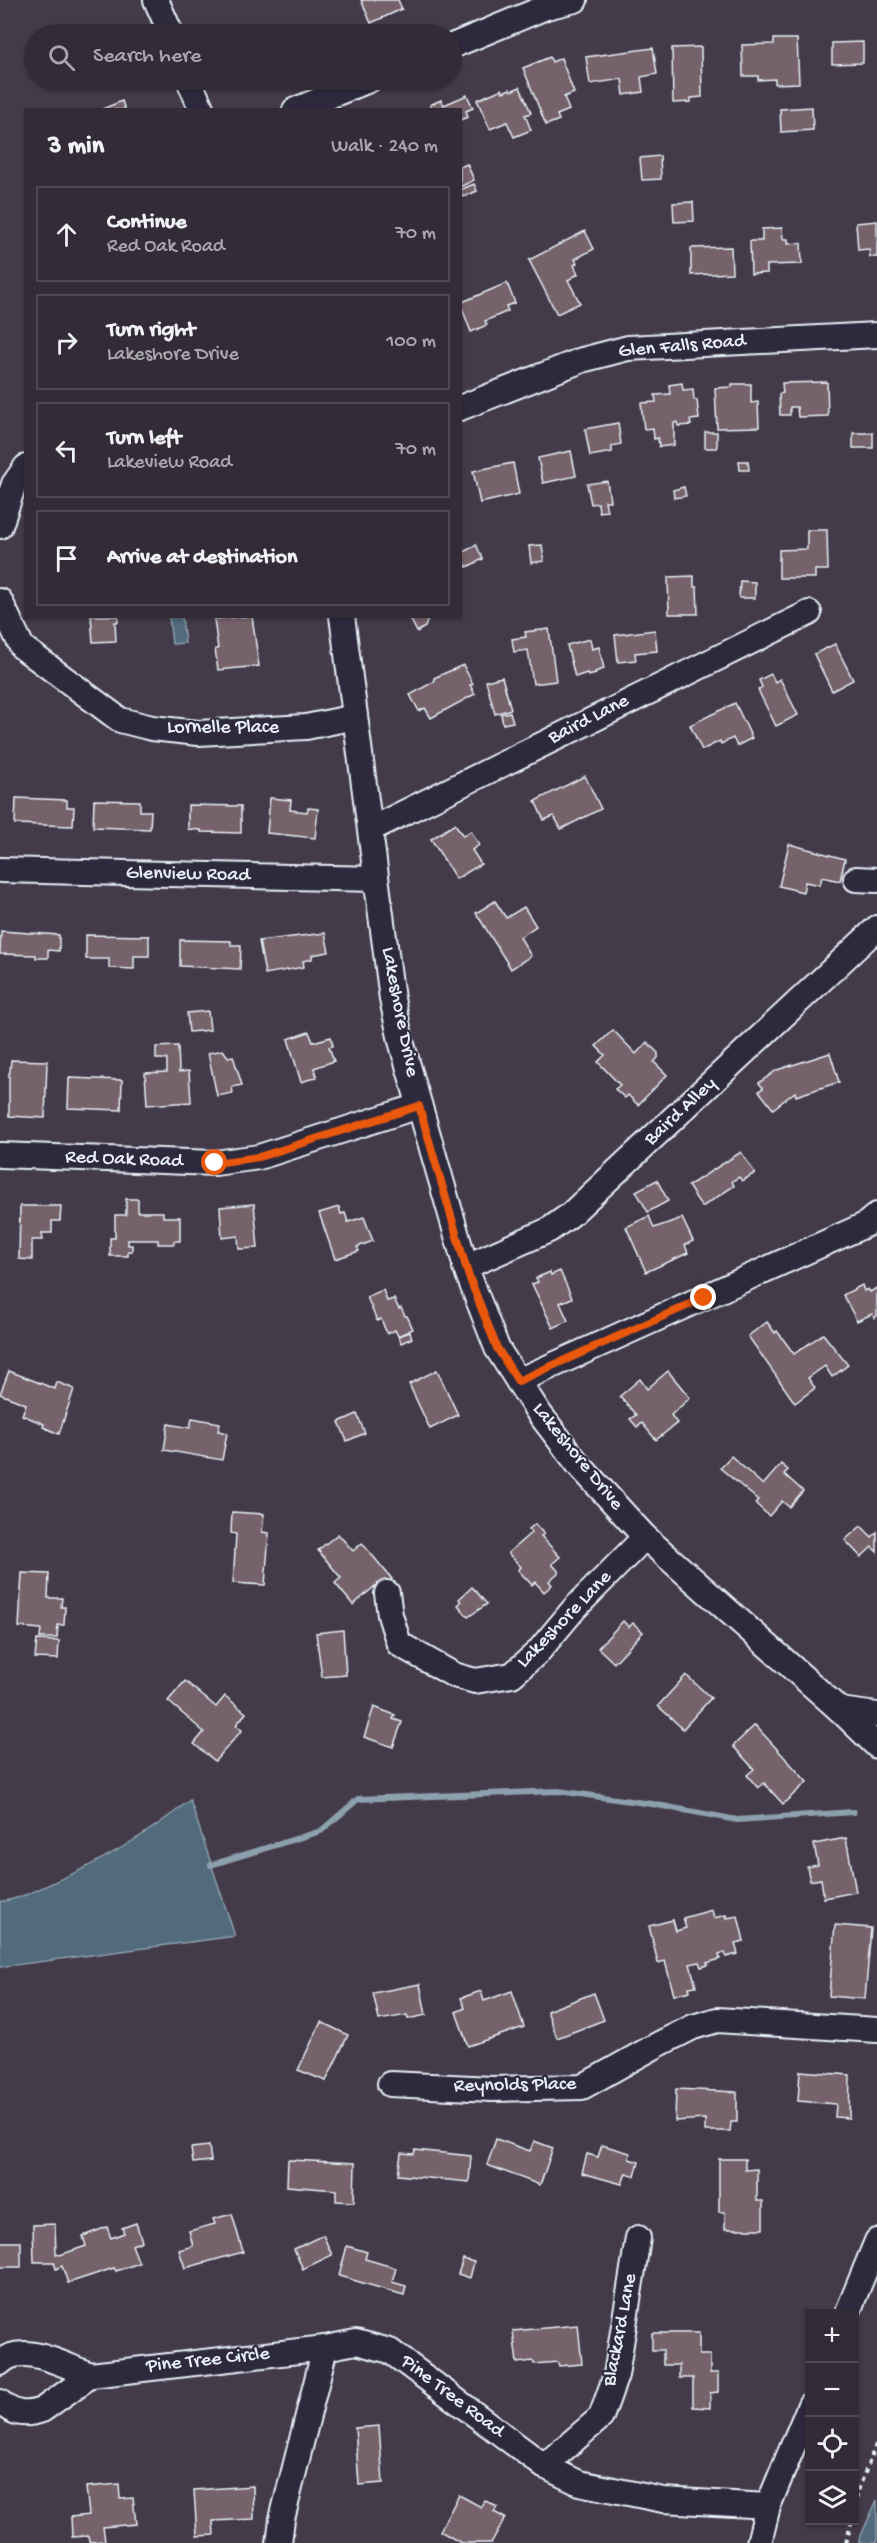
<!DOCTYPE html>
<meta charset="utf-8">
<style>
:root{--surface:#332c38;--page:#3b3440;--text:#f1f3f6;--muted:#a9a7ae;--line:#4e4853}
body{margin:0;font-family:"Gochi Hand",sans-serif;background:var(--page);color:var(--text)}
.controls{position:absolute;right:18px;bottom:18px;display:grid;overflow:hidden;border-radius:0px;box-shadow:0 2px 4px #0004}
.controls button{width:54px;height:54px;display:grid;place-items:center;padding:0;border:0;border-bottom:2px solid var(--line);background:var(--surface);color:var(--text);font:30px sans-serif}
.stop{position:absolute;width:18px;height:18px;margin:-14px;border:4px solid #ea580c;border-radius:50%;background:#fff}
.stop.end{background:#ea580c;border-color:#fff;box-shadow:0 2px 6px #0008}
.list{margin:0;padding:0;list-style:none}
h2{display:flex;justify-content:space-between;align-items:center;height:78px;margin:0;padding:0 24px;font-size:26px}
h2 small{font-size:20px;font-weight:400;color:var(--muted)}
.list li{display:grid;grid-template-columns:39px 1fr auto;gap:18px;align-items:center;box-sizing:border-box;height:96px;margin:0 12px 12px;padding:0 12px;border:2px solid var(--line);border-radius:0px}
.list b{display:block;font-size:22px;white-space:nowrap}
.list p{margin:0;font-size:20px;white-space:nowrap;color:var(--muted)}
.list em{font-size:20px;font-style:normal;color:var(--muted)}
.icon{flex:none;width:33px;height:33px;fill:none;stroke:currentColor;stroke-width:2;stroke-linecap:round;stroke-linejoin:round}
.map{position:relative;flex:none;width:877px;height:2543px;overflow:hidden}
.search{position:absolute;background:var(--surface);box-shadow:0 2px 4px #0004;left:24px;top:24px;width:438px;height:66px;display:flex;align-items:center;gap:15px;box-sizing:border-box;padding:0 21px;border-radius:33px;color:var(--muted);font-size:22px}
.panel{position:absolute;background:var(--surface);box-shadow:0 2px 4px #0004;left:24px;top:108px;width:438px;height:510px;border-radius:0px}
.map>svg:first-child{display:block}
</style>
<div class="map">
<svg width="877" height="2543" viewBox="0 0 877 2543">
<rect width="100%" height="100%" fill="#443b4a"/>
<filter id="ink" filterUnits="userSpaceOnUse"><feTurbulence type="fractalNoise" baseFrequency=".0167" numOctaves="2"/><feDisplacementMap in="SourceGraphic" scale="12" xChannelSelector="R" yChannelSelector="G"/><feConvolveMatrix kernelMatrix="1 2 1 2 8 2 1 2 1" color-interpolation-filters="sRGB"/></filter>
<g filter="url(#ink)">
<g fill="#516a7b" stroke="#8da0ad" stroke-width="1.5">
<path d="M169,617H182L185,643L172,644Z"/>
<path d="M190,1800L235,1936L0,1967V1902C19,1899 35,1891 52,1883C101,1862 148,1834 190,1800Z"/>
<path d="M877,2500V2543H859V2540Z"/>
</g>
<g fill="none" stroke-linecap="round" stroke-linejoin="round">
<path stroke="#8da0ad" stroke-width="6" d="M211,1865L321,1831L358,1799L558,1791L652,1804L737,1820L853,1812"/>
</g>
<g fill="#76626a" stroke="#e8f1f8" stroke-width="1.5">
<path d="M361,0H398L402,9L371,23Z"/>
<path d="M774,39H797L799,83L775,84V79L758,80V76H743L742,45L774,44Z"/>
<path d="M863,42V63L832,64V43Z"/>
<path d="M701,47L702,97L691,98V102L673,103L672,48Z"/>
<path d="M653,48L657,74L641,77L643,92L624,95L622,79L590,84L586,57Z"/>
<path d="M550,57L552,62L561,58L574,93L564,97L569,110L557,115L559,120L546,125L523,68Z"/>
<path d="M520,87L531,113L525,115L531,130L514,137L507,122L490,129L477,100L502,89L503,92L510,89L511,91Z"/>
<path d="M467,95L473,108L466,111L468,117L460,120V110H432L430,105L441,100L444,105Z"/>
<path d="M122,101L125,110H100Z"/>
<path d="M812,107L813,130L781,132L780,109Z"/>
<path d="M660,156L661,179L642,180L640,158Z"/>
<path d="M467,164L474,180L460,187V167Z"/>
<path d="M474,184L477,191L463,197L460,190Z"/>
<path d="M693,202L694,221L674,222L673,203Z"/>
<path d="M877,221V257H870L869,249L858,250L856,223Z"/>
<path d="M782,228L783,239H788V244L801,243L802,264L767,265V273L751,274L750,241H762V229Z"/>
<path d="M585,231L594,249L575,259L577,263L574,265L578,274L568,280L580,303L557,314L529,260Z"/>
<path d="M731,247L732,273L691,275V248Z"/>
<path d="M507,283L515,303L506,306L508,311L485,321L487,325L471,332L460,303Z"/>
<path d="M827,382L828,416L798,417L797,407H790V415H780L779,394L783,393L782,383Z"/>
<path d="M682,383L683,390L693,389L694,400H697L699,419L690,420L691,425L678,426L677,422L674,423V445L659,447L658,438L654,439L653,428L644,429L641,403L656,402L655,395L670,394L669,385Z"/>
<path d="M732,384H751V403L758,402L759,427L717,428L715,388L732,387Z"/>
<path d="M618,423L621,444L612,446V452L590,456L585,429Z"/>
<rect x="705" y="432" width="12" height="16"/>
<rect x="853" y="433" width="20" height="15"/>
<path d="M571,451L576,476L543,483L538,458Z"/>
<path d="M739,461H748L749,470H740Z"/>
<path d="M513,463L519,494L480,503L473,471Z"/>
<path d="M607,481L610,501H605L607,511L599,512L598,503L591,504L587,484Z"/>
<path d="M684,487L686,496L674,498L673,490Z"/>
<path d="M807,530H827L828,570H815V578H779V550L807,549Z"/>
<path d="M476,545L483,559L467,567L460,554Z"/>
<path d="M542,545L544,561L531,563L529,546Z"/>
<path d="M694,576V587H697L698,614H669L668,577Z"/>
<path d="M740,581L755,582V598H739Z"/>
<path d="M91,616H118V622H115L116,641L93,642Z"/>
<path d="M252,616L259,666L218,670L215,649H218L214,619Z"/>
<path d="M409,616H429L425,627L417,632Z"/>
<path d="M549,629L556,681L533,684L528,650L514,652L512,639L526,637L525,632Z"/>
<path d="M655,630L657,651L635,653L636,660L618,662L615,635Z"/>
<path d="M590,639L592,649L599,647L604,669L595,672L596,674L588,676L587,673L575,677L567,645Z"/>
<path d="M835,644L853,680L832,691L814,654Z"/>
<path d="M463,665L473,684L470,685L475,694L431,718L425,708L419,711L410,695L435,681L434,678Z"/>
<path d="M771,674L775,682L780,679L798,715L776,726L758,690L762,687L759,680Z"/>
<path d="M502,677L511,709L495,714L486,681Z"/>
<path d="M735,703L752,738L737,746L733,738L721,744L720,741L702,750L690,725Z"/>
<path d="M510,712L513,722L503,724L501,714Z"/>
<path d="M585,776L601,809L561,829L554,816L544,820L535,801Z"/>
<path d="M16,798L67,800V807H74L73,826L15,824Z"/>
<path d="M270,798L291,800L290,810L307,812L308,808L318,809L315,838L267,833Z"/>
<path d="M94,800L140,801V811H151L150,829L93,827Z"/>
<path d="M188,805L241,806V833L201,832V830L188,829Z"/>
<path d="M455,824L463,836L471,831L479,845L472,850L481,864L456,879L431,839Z"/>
<path d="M789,844L845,859L840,881L822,877L820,885L805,882L803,892L779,886Z"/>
<path d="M495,901L506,918L524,907L536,926L520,937L531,956L511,969L476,913Z"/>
<path d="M1,931L59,935V951L48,950V958H36V955L0,954Z"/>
<path d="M325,933L329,952L312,955V959L303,961L304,967L265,974L259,941Z"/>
<path d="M86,935L149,936V956H134V969L109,968V959H86Z"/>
<path d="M180,940L231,941V945H241L240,969L180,966Z"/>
<path d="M208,1011L210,1030L189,1032L187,1013Z"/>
<path d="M613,1030L636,1054L647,1042L658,1053V1058L654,1062L667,1075L638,1105L628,1095L625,1098L615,1089L620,1085L598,1062L605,1055L596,1046Z"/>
<path d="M309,1032L313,1042L331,1037L333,1046L329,1047L334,1061L314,1068L317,1077L301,1082L288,1039Z"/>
<path d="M178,1046L179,1072L189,1071L191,1102L147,1105L145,1073L167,1072V1059H156V1047Z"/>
<path d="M223,1050L228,1057L233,1056L242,1085L232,1087L233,1093L217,1096L208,1053Z"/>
<path d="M830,1053L839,1082L796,1096L795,1092L773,1109L759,1091L763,1088L759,1083L777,1070Z"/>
<path d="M11,1060L47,1061L45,1118L9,1116V1073L10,1072Z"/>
<path d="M69,1078L122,1080L121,1110L68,1108Z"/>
<path d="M741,1152L755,1173L742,1181L739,1177L732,1181L734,1186L702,1207L688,1186Z"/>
<path d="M657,1180L668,1201L648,1212L636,1191Z"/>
<path d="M126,1199H138V1212H163V1217H180V1241H174V1244H158V1240H128V1245H132V1251H128V1256H110V1238H115V1215H126Z"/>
<path d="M254,1204L258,1248L239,1249L238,1236L222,1238L220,1207Z"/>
<path d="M20,1206H61L60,1221H52V1233H42L43,1240H32V1260L19,1259Z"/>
<path d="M339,1207L341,1214L345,1213L348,1222L364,1217L373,1241L357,1247L359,1251L335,1259L319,1213Z"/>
<path d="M649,1216L654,1228L682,1218L693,1241L685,1245L688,1253L646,1272L626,1227Z"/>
<path d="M560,1271L572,1298L560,1303L568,1321L553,1328L532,1284L538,1282L536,1278L550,1272L551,1275Z"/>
<path d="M862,1285L864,1291L868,1289L870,1292L877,1288V1316L874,1318L872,1314L857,1321L843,1295Z"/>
<path d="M383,1290L387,1301L394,1299L399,1309L401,1308L405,1316H407L413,1329L398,1336L395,1330L387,1334L381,1319L377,1321L367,1297Z"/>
<path d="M767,1322L775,1333L777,1331L794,1354L823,1334L848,1365L832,1377L825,1366L808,1378L815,1388L795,1403L748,1336Z"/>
<path d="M410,1332L412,1338L401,1343L399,1336Z"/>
<path d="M437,1370L458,1415L430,1429L409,1384Z"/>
<path d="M9,1371L55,1389L57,1382L74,1389L59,1434L43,1427L44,1424L22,1415L26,1404L0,1394Z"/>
<path d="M668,1371L690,1398L671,1415L677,1423L656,1440L642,1423L637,1427L630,1419L636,1415L620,1396L640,1379L647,1389Z"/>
<path d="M357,1414L365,1433L347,1441L339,1422Z"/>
<path d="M192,1418L220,1423L218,1431L227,1433L222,1460L164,1450L168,1424L190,1428Z"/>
<path d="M731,1456L763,1485L781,1464L788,1470L784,1474L803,1491L789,1507L782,1501L769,1516L755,1503L758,1500L720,1468Z"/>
<path d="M232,1512L264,1514L262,1532L269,1533L265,1585L233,1583L236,1534L231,1533Z"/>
<path d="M535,1524L544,1534L541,1536L560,1557L552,1564L559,1572L549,1581L552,1585L544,1592L535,1582L532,1585L518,1570L521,1567L508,1553L532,1532L529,1529Z"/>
<path d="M861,1526L872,1537L877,1532V1552L872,1547L861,1557L845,1540Z"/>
<path d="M338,1534L353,1551L362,1543L392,1579L378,1590L375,1586L353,1605L335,1583L341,1578L318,1550Z"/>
<path d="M22,1573L49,1574L48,1598H62L61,1607H65L64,1625H58L57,1638H40L41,1629L19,1627Z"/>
<path d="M472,1587L487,1604L468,1617L458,1605L461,1602L459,1599Z"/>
<path d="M623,1621L629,1627L633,1623L643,1632L614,1663L598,1648Z"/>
<path d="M343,1630L346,1675L322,1677L316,1633Z"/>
<path d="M37,1640L59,1641L58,1659L35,1658Z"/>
<path d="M686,1675L711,1698L683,1729L658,1706Z"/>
<path d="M185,1681L216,1707L225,1696L246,1713L236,1725L242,1730L215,1761L194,1744L204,1732L168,1701Z"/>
<path d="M374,1707L395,1715L393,1719L402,1722L393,1747L364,1737Z"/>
<path d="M755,1725L807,1782L783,1804L764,1783L758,1788L747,1775L754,1769L733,1746Z"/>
<path d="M846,1838L856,1892L824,1898L821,1879L810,1881L807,1867L818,1865L814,1844Z"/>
<path d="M712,1910L714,1918L726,1915V1918L738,1916L744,1941L735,1943L738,1954L726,1957L725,1952L719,1954L720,1959L707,1963L708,1965L701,1967L699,1962L690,1964L696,1986L689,1987L690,1991L674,1995L665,1961L658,1963L649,1926L673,1920L676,1931L686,1928L683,1918Z"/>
<path d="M835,1925L871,1928L865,1999L829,1996Z"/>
<path d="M420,1984L426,2015L408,2019L407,2015L379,2020L373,1993Z"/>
<path d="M481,1991L484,2001L512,1991L524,2027L468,2046L456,2012L465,2008L461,1998Z"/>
<path d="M594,1993L604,2020L557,2038L547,2011Z"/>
<path d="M321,2022L348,2035L326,2081L298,2070Z"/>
<path d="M800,2071L850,2075L849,2118L835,2117L836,2104L798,2101Z"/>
<path d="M676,2089L737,2092V2122H731L730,2131H705V2119L675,2121Z"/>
<path d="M496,2139L530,2151L534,2141L553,2148L540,2185L487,2165Z"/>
<path d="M602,2145L630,2153L629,2159L639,2162L635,2176L626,2173L622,2184L582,2173L587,2154L598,2157Z"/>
<path d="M209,2146L211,2161L193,2163L191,2148Z"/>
<path d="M415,2150L471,2156L469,2182L398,2175L401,2153L414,2154Z"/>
<path d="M719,2159H745V2170L757,2169V2201H763V2229H725V2212H719Z"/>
<path d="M288,2160L355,2163L354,2202L336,2201V2190L287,2186Z"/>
<path d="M232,2214L243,2252L185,2268L179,2250L193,2246L189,2231L215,2224L213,2219Z"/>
<path d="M136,2223L142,2241L132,2245L139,2263L116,2271L114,2268L68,2283L62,2266L56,2269L54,2262H34L33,2225L55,2224L56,2254L60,2255L86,2246L83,2236L107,2227L111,2238L124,2233L122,2228Z"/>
<path d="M323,2235L332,2255L303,2269L294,2249Z"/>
<rect x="0" y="2242" width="21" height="25"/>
<path d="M347,2246L367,2252L365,2259L396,2268L392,2282L406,2286L404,2295L339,2276Z"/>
<path d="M463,2259L474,2262L470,2278L458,2274Z"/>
<path d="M578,2325L582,2364L559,2366L558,2362L534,2364L533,2361L517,2363L513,2331Z"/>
<path d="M652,2333H699V2355H710V2373H718V2392L710,2393V2408L693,2407V2378H679V2365H663V2350H652Z"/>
<path d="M379,2426L383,2483L359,2485L355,2428Z"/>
<path d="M119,2484L120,2499L133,2498L136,2524L103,2527L105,2541L89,2542L88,2536L72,2537L71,2517L89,2515L86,2487Z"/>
<path d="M253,2486L254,2519L213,2521L214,2535L197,2536L194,2490Z"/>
<path d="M459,2495L481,2507L484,2500L497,2507L494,2512L505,2518L491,2543H461L440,2531Z"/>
</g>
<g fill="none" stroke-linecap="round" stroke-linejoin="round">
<g stroke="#e8f1f8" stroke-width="28">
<g id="minor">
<path d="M156,0L171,34"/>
<path d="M452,46L546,7L575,0"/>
<path d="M189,80L202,110"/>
<path d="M295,110L369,80"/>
<path d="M460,408L582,360L628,348L877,335"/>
<path d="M0,526L14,484L26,467"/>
<path d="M0,601L22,647L120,720L152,728L198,733L306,727L355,717"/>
<path d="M342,616L392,999L401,1041L468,1274L497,1348L518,1381L539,1413L578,1464L645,1537L840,1710L877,1746"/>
<path d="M371,829L809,613"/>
<path d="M0,870L376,879"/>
<path d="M856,879L877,880"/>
<path d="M0,1155L215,1163L259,1157L419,1106"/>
<path d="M465,1267L549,1230L570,1215L877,928"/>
<path d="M518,1381L865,1225L877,1215"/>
<path d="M387,1593L390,1615L399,1644L454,1675L475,1681L512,1675L538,1652L574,1609L645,1537"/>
<path d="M840,1710L877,1715"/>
<path d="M390,2084L492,2089L582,2087L657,2045L693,2027L717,2020L877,2030"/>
<path d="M847,2314L877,2241"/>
<path d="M0,2363C22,2340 66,2367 91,2375"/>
<path d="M0,2402C13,2414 25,2416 42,2410L91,2375L325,2348L356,2342L390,2351L544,2466L579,2483L663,2500L768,2506"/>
<path d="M544,2466L601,2417L616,2375L638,2238"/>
<path d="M279,2543L282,2519L325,2348"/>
<path d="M759,2543L768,2506L810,2405"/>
</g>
</g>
<g stroke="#e8f1f8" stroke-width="4" stroke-dasharray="4.5 4.5" stroke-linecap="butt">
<path d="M854,2508L859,2488L877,2442"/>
<path d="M846,2543L852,2520"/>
</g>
<use href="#minor" stroke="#2f2a3d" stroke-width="24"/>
</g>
</g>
<g fill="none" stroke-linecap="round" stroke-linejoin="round" filter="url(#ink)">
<path stroke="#ea580c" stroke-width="8" d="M215,1163L259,1157L419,1106L468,1274L497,1348L518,1381L704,1298"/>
</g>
<g text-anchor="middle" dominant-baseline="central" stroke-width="4.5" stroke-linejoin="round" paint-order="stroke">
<g font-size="20" fill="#e8f1f8" stroke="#2f2a3d">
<text transform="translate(682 347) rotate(-5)">Glen Falls Road</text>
<text transform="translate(589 720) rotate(-27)">Baird Lane</text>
<text x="223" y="728">Lornelle Place</text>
<text transform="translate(188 875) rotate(1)">Glenview Road</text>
<text transform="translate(399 1012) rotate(79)">Lakeshore Drive</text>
<text transform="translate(681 1112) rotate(-43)">Baird Alley</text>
<text transform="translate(124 1160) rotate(2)">Red Oak Road</text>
<text transform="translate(577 1457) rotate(51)">Lakeshore Drive</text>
<text transform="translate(565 1620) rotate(-46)">Lakeshore Lane</text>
<text transform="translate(515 2086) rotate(-1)">Reynolds Place</text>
<text transform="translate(621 2330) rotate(-79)">Blackard Lane</text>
<text transform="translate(208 2361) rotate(-6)">Pine Tree Circle</text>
<text transform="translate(452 2397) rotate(37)">Pine Tree Road</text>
</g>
</g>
</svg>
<div class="controls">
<button>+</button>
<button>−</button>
<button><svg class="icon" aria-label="locate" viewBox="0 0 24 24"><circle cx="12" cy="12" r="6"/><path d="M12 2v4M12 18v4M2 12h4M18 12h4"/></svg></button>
<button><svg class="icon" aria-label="layers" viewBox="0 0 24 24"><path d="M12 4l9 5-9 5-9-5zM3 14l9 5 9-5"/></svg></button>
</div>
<div class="stop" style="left:215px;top:1163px"></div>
<div class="stop end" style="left:704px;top:1298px"></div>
<div class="search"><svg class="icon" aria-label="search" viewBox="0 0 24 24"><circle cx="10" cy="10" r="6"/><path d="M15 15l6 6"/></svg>Search here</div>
<section class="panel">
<h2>3 min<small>Walk · 240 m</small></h2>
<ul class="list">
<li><svg class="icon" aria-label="ahead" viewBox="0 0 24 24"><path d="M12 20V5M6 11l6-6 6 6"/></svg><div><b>Continue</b><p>Red Oak Road</p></div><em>70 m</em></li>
<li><svg class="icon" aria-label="right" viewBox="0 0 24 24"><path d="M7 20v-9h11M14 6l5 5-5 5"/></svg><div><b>Turn right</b><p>Lakeshore Drive</p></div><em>100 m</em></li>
<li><svg class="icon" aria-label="left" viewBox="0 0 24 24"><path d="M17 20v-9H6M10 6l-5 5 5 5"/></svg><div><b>Turn left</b><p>Lakeview Road</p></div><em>70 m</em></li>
<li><svg class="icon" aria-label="arrive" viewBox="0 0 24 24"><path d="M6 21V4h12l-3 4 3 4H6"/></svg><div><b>Arrive at destination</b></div></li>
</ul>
</section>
</div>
